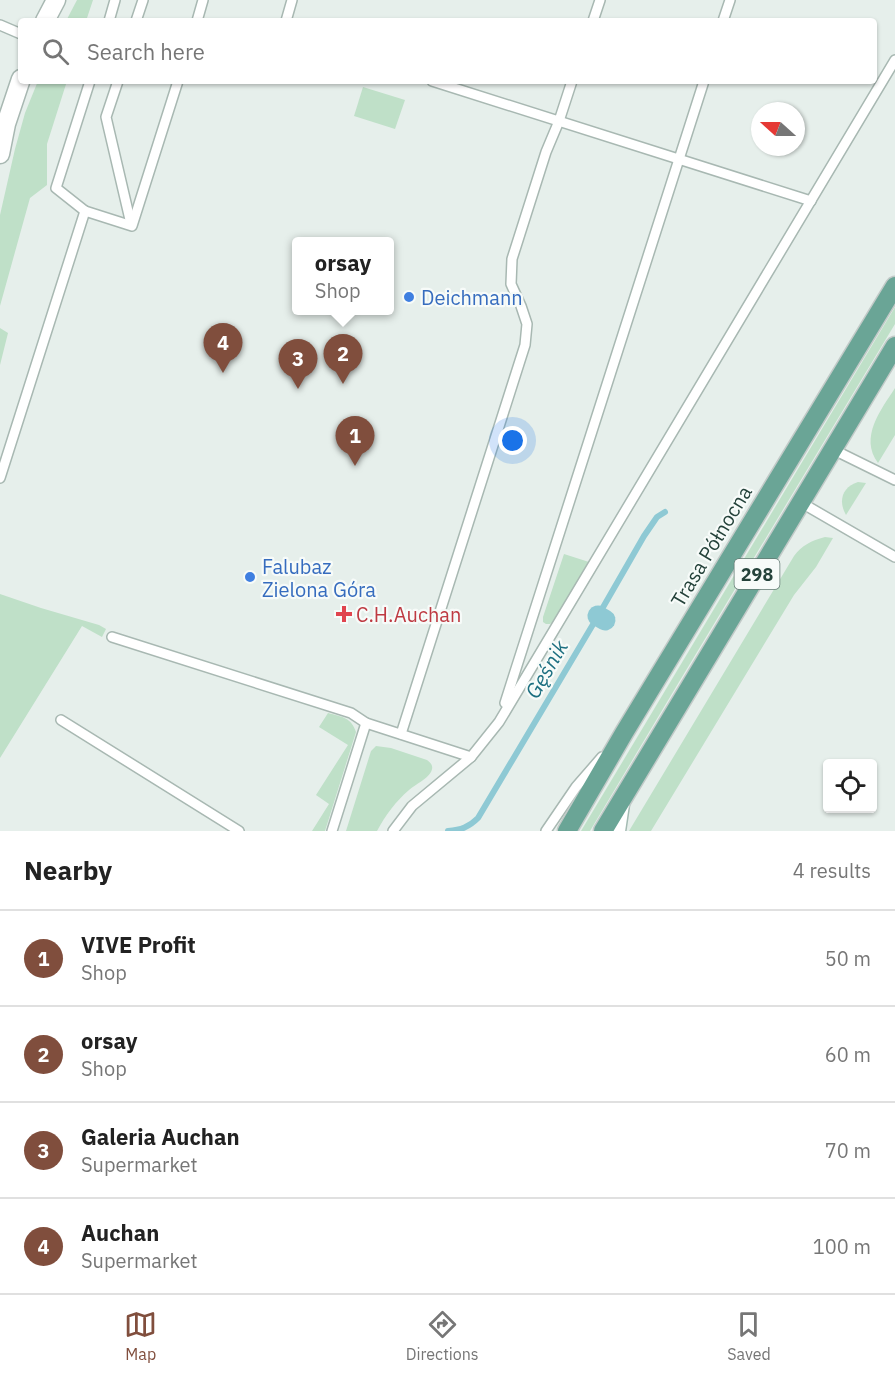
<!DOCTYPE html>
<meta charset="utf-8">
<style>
:root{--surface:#fff;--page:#f2f2f2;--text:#222;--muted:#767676;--line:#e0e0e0;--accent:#804e3d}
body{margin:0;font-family:"IBM Plex Sans",sans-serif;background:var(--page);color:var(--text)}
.controls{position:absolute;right:18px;bottom:18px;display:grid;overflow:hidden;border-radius:6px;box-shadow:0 2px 4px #0004}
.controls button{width:54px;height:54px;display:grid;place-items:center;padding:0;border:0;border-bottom:2px solid var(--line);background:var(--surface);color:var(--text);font:30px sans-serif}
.compass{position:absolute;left:751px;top:102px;width:54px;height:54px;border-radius:50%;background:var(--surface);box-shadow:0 2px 4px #0004;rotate:291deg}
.you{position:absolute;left:513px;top:441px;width:21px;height:21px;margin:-15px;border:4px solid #fff;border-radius:50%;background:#1a73e8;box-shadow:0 0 0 9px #1a73e833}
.badge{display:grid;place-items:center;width:39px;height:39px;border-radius:50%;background:var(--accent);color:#fff;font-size:20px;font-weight:700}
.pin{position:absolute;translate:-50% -50px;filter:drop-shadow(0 2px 3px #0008)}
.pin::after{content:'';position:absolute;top:32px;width:21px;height:18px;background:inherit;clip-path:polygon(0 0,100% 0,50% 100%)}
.popup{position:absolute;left:292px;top:237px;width:102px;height:78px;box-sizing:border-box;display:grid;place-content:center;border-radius:6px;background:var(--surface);filter:drop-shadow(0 2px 4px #0005);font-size:20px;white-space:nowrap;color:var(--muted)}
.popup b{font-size:22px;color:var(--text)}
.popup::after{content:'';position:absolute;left:50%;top:100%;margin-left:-12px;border:12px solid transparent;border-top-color:var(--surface)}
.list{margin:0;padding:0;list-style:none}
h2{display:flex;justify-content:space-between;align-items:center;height:78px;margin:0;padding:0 24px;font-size:26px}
h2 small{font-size:20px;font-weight:400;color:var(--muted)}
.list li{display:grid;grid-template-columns:39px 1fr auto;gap:18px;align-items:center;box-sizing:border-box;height:96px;padding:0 24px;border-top:2px solid var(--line)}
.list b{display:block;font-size:22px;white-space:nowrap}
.list p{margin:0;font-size:20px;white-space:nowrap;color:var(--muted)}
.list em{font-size:20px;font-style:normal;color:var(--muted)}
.icon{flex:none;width:33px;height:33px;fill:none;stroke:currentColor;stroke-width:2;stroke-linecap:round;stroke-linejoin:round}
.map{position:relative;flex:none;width:895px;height:831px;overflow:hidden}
.search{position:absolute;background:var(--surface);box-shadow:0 2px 4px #0004;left:18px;right:18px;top:18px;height:66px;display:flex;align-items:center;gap:15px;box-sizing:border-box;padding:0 21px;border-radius:6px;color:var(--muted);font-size:22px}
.sheet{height:462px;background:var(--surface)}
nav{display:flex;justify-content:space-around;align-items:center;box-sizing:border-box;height:84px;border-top:2px solid var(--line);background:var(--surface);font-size:16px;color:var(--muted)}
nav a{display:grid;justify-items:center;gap:3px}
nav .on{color:var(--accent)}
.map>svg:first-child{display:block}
</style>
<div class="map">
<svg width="895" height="831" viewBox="0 0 895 831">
<rect width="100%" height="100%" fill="#e6efeb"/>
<g fill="#bfe0c8">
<path d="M77,0H93L86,21H66Z"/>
<path d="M38,81H67L47,144V185L30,198L0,306V215L15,149L25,113Z"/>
<path d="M363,87L405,100L395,129L354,116Z"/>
<path d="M895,307V324L679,682L590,831H581Z"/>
<path d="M0,328L8,333L0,365Z"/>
<path d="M895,388V435L878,463C859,437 881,410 895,388Z"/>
<path d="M858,482L866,483L846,515C838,501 842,487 858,482Z"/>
<path d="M825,537L833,538L816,567L794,595L651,831H629L794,556C802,545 811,541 825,537Z"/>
<path d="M564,554L589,562L553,622L550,624H546L543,622V617Z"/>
<path d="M0,594L41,608L99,625L106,629L102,637L82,626L0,758Z"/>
<path d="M328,713C342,717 351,717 356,732L325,831H312L329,804L316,795L348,745L319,727Z"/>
<path d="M376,746L391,748L427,760C431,763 434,766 431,772C427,779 416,784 409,790C396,801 385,816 377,831H346L371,751Z"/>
</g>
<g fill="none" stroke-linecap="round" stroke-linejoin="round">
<path stroke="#8ec9d4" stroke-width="6" d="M448,831C461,830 469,827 478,818L598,616L644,536L657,517L665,512"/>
<path stroke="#8ec9d4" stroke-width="21" d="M598,616L605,620"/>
<g stroke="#a8b8b2" stroke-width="12">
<g id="lane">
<path d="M109,21L115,0"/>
<path d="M136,21L143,0"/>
<path d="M197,21L203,0"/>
<path d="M286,21L292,0"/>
<path d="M593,21L600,0"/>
<path d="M723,21L730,0"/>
<path d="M0,25L21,34"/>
<path d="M118,81L106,117L131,224"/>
<path d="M432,81L811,201"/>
<path d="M85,211L56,188L90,81"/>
<path d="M832,449L895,480"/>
<path d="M0,478L85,211L132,226L178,81"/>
<path d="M800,502L895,557"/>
<path d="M112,637L351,713L366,723L471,757"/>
<path d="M505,703L704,81"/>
<path d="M61,720L239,831"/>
<path d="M401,734L525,345L527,324L521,306L511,284L512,259L546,152L559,121L572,81"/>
<path d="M332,831L366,723"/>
<path d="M393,831L412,806L471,757L499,722L895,60"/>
<path d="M546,831L576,787L602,757"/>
</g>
</g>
<g stroke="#a8b8b2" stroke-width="21">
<g id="street">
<path d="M45,21L56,0"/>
<path d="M0,154L6,124L21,79"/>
</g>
</g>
<g stroke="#a4bbb3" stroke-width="21">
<path id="secondary" d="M616,831L620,804"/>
</g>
<g stroke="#c2cac8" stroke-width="21">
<g id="primary">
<path d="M567,831L624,733L895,286"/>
<path d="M603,831L895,346"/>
</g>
</g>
<use href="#lane" stroke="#fff" stroke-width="9"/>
<use href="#street" stroke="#fff" stroke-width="18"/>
<use href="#secondary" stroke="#fff" stroke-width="18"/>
<use href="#primary" stroke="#6aa596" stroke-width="18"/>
</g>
<g fill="#3f7fe0" stroke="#f7fbf9" stroke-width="2">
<circle cx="409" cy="297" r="6"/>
<circle cx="250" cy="577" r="6"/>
</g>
<path fill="#e0444e" stroke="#f7fbf9" stroke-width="2" d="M341 605h6v6h6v6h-6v6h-6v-6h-6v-6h6z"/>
<g text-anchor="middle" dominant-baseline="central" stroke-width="4.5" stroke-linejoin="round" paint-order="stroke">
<rect fill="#f7fbf9" stroke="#637a73" stroke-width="1.5" x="734.5" y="559" width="45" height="30" rx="4.5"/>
<g font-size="18" font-weight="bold" fill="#24423a">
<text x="757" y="574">298</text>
</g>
<g font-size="20" fill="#366cbe" stroke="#f7fbf9" text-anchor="start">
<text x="421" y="297">Deichmann</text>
<text x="262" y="566">Falubaz<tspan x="262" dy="23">Zielona Góra</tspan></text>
</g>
<g font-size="20" fill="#24423a" stroke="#f7fbf9">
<text transform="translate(711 546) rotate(-59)">Trasa Północna</text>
</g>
<g font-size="20" fill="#be3a42" stroke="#f7fbf9" text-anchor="start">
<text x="356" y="614">C.H.Auchan</text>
</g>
<g font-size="21" font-style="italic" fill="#1c6f80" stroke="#f7fbf9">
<text transform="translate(546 669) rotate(-60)">Gęśnik</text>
</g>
</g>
</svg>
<div class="controls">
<button><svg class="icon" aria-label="locate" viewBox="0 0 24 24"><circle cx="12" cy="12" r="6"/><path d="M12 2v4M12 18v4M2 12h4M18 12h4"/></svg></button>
</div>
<svg class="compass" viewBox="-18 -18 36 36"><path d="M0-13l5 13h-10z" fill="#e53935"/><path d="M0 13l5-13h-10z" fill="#767676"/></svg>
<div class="you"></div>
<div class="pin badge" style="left:355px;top:466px">1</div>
<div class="pin badge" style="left:343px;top:384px">2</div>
<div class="popup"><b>orsay</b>Shop</div>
<div class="pin badge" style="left:298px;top:389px">3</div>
<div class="pin badge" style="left:223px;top:373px">4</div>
<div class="search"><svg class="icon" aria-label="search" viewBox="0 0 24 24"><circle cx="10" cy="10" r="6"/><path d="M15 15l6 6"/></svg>Search here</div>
</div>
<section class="sheet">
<h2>Nearby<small>4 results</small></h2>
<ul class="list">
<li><span class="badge">1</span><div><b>VIVE Profit</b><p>Shop</p></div><em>50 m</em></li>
<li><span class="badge">2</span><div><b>orsay</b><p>Shop</p></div><em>60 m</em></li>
<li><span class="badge">3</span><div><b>Galeria Auchan</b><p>Supermarket</p></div><em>70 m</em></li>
<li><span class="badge">4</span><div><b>Auchan</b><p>Supermarket</p></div><em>100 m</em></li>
</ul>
</section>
<nav>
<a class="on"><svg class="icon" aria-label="map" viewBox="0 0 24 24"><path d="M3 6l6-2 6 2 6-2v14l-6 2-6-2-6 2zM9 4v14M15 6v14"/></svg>Map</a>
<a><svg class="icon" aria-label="directions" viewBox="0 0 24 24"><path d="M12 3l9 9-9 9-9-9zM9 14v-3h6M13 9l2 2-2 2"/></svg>Directions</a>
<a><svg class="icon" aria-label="saved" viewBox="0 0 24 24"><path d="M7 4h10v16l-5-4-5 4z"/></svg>Saved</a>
</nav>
